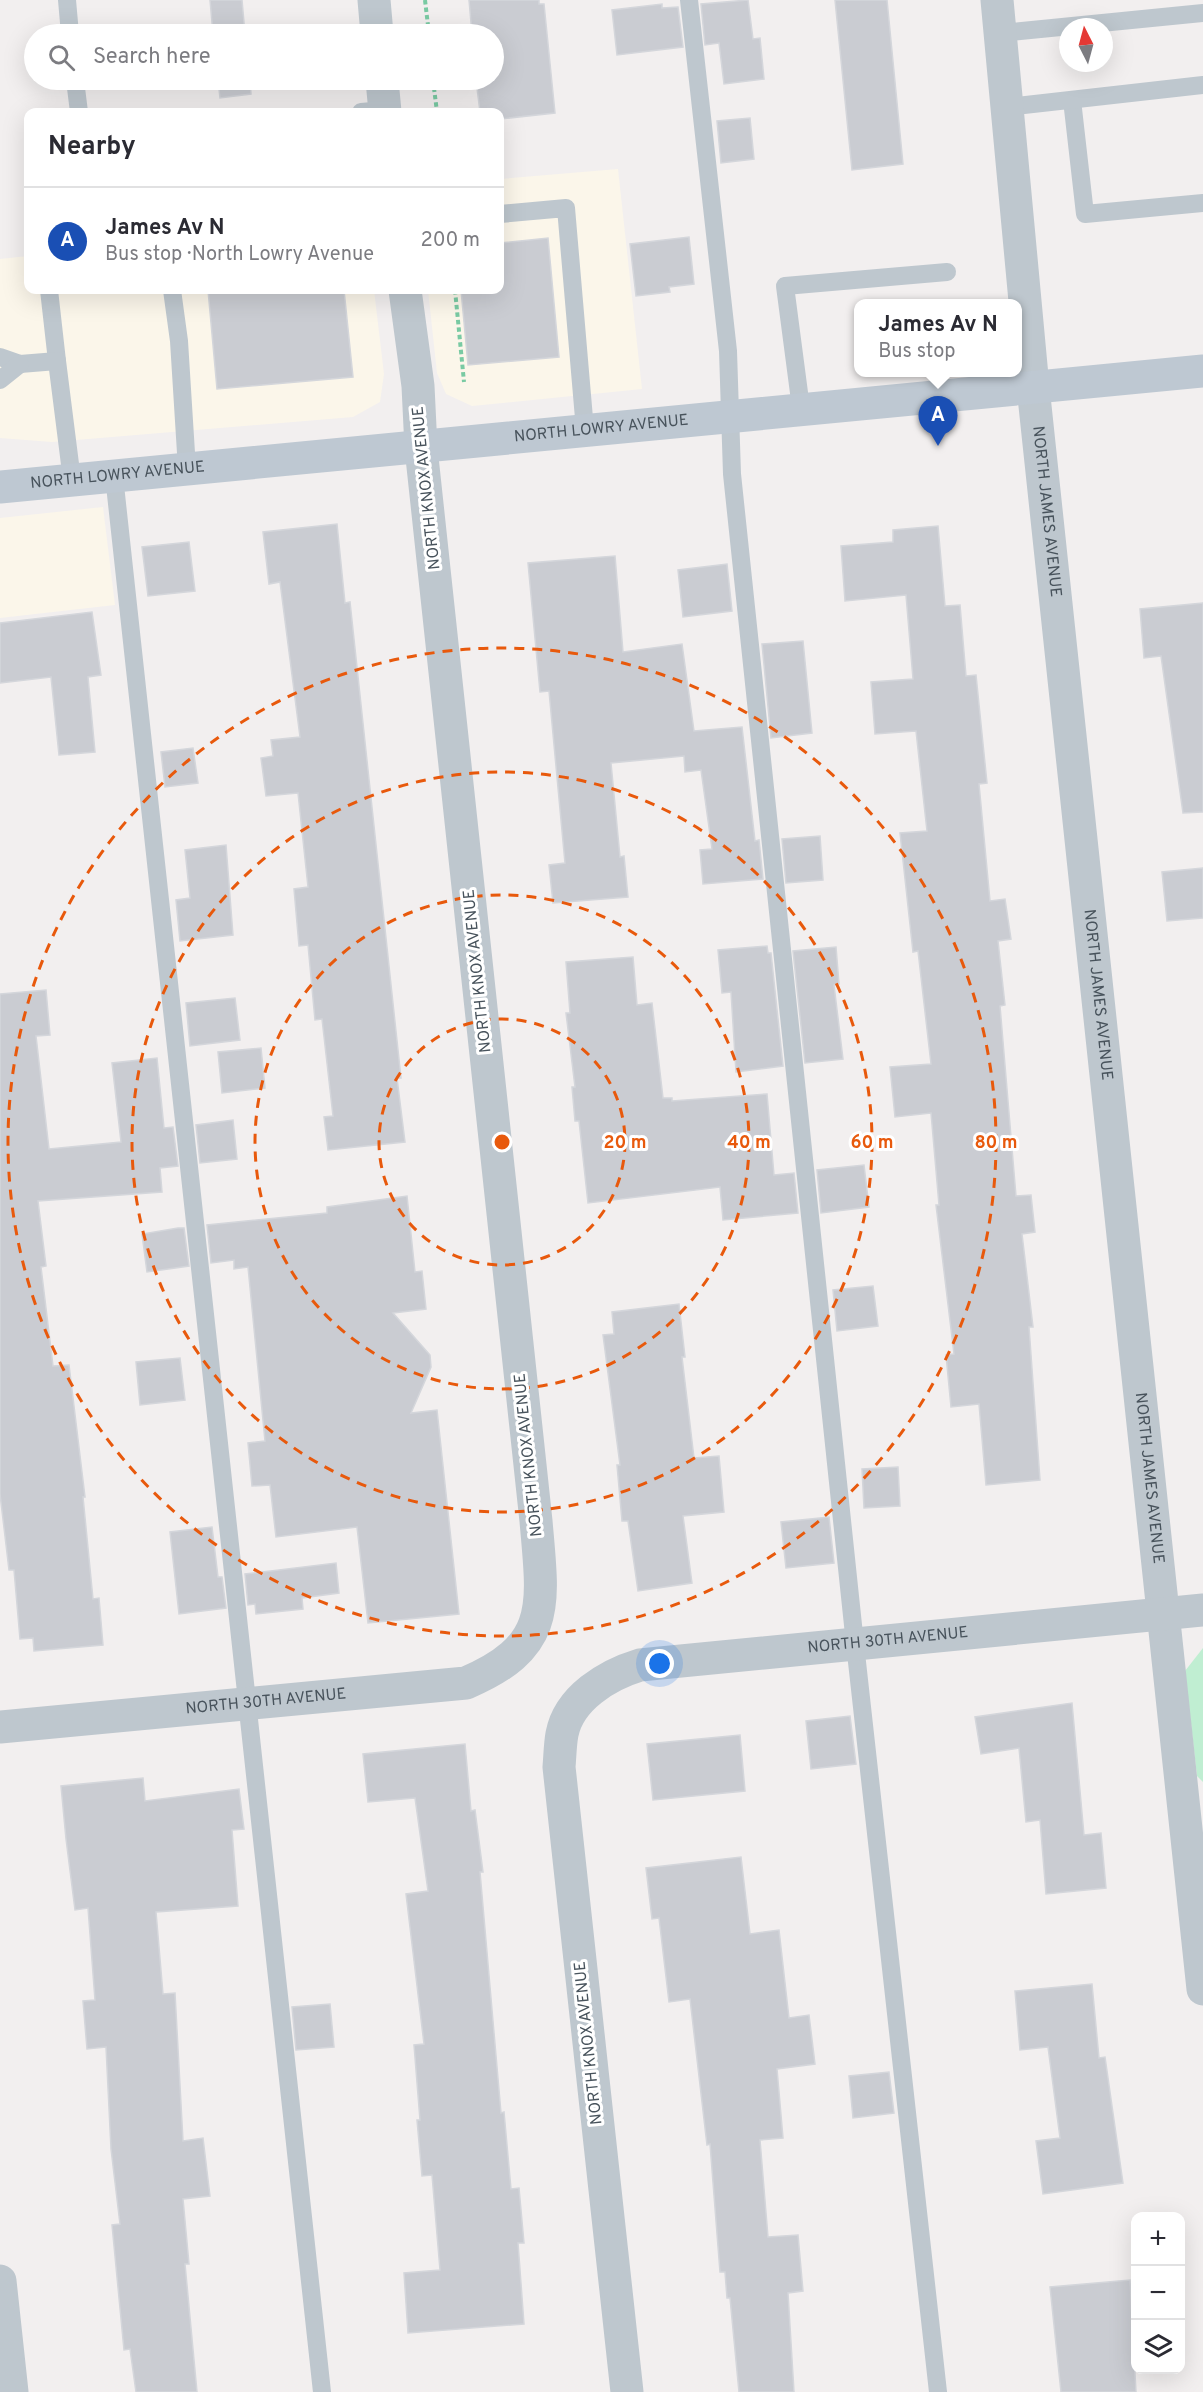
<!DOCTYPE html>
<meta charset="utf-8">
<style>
:root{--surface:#fff;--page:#f2f2f3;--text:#2b2b33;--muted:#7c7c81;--line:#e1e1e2;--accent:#0f766e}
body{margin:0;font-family:Overpass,sans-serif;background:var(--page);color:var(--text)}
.controls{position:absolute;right:18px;bottom:18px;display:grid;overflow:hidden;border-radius:12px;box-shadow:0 6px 24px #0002}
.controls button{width:54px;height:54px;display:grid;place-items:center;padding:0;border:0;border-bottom:2px solid var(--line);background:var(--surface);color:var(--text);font:30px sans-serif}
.compass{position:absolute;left:1059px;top:18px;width:54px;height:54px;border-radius:50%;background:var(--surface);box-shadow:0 6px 24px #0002;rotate:354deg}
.you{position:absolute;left:660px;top:1664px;width:21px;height:21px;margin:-15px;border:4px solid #fff;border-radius:50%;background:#1a73e8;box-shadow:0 0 0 9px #1a73e833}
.badge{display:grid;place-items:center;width:39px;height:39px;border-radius:50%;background:var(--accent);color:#fff;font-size:20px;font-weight:700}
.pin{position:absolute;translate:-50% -50px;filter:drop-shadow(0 2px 3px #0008)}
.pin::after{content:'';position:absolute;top:32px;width:21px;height:18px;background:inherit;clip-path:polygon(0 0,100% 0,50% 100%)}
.popup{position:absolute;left:854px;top:299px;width:168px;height:78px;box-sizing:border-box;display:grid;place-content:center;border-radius:12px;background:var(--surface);filter:drop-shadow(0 2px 4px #0005);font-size:20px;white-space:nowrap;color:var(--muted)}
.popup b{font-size:22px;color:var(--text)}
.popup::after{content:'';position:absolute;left:50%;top:100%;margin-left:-12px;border:12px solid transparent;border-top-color:var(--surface)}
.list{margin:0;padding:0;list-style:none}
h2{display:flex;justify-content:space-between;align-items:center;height:78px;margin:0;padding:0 24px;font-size:26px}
h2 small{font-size:20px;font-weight:400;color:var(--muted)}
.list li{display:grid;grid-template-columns:39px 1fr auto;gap:18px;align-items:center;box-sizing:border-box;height:108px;padding:0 24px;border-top:2px solid var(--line)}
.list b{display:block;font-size:22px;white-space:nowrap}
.list p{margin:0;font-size:20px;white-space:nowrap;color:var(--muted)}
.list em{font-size:20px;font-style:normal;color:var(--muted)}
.icon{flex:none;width:33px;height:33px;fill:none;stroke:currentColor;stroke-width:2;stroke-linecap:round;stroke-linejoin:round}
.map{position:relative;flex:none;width:1203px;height:2392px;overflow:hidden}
.search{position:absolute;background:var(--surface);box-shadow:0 6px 24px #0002;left:24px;top:24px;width:480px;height:66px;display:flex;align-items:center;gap:15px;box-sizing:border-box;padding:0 21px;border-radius:33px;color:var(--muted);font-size:22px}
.panel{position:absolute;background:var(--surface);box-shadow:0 6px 24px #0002;left:24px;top:108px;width:480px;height:186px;border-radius:12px}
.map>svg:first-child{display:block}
</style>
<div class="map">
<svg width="1203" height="2392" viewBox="0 0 1203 2392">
<rect width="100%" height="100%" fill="#f2efef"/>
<g fill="#fbf6ea">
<path d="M618,169L642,389L472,406L446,394L437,373L428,290H500V179Z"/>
<path d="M28,256V290H374L384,374L380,402L353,417L52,442L0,438V259Z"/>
<path d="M103,507L115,605L0,618V518Z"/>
</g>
<path fill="#c0eed2" d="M1203,1648V1782L1197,1776L1185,1671Z"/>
<g fill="#caccd2" stroke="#d4d6db" stroke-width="1.5">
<path d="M210,0H242L245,34H213Z"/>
<path d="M469,0H539V4H544L555,113L500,119V112H480L476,80H494V34H472Z"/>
<path d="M748,0L753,39L760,38L764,79L724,84L719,43L705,45L701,4Z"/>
<path d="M835,0H887L903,164L852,170Z"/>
<path d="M662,4V8L678,7L683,47L617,55L612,10Z"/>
<path d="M218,80H250L251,94L220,98Z"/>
<path d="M750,118L754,159L721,163L717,121Z"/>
<path d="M689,237L694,284L669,287L670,292L636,296L630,244Z"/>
<path d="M548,238L559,357L468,365L461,290H500V243Z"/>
<path d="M208,290H344L353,377L217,389Z"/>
<path d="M337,524L345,603L350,602L401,1078H397L405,1142L328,1150L324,1117L333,1116L322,1019L315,1020L308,945L299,946L294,889L308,887L298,793L266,796L261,758L273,756L271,740L300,737L280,582L269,584L263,532Z"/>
<path d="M938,526L945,606L960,605L966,676L976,675L987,783L979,784L990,901L1005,899L1011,939L998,941L1005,1005L1000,1006L1016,1196L1031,1195L1035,1232L1022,1234L1033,1327H1029L1040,1480L986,1485L979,1404L951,1407L946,1355L954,1354L936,1205H939L931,1113L895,1117L890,1067L931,1064L918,951L913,952L900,833L927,831L916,731L875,734L871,682L913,679L906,595L845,601L841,546L893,542V530Z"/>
<path d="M189,542L195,591L148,596L142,547Z"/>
<path d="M615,556L623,652L682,644L694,731L742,727L755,841L759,840L763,879L703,884L700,850L712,849L701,770L685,772L684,756L611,763L620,857L624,856L628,897L553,903L549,865L565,863L549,691L540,692L528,563Z"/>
<path d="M727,564L732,611L683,617L678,570Z"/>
<path d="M1203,603V812L1183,813L1161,656L1144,658L1140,609Z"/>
<path d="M92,612L101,675L88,677L95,752L59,755L51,677L0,683V623Z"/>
<path d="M803,641L812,733L771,738L762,644Z"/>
<path d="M193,748L198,783L165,787L161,752Z"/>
<path d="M820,836L823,880L786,883L782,839Z"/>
<path d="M226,845L233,935L180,941L176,900L190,898L185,850Z"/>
<path d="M1203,868V918L1167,921L1162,872Z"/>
<path d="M767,946L768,953H771L783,1066L736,1072L731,992L722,993L718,950Z"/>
<path d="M836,947L839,984L834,985L843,1059L805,1063L793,951Z"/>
<path d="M633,957L637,1005L652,1003L663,1098H672V1101L767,1094L774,1175L794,1173L798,1213L723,1220L720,1187L588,1203L579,1121H575L572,1087H575L566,1013H570L566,962Z"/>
<path d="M46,990L50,1035L36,1036L49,1149L121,1142L112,1063L157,1058L164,1128L173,1127L178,1166L160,1168L162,1192L38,1201L46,1266L41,1267L53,1366L69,1365L85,1497H83L93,1599L99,1598L103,1645L34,1651L33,1638L20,1639L14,1570H9L0,1494V994Z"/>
<path d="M235,998L240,1040L190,1046L186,1003Z"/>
<path d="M261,1048L265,1088L222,1093L218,1052Z"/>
<path d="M233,1120L237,1159L200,1163L196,1125Z"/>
<path d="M864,1165L869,1207L821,1213L817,1170Z"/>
<path d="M407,1196L415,1272L422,1271L426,1309L393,1313L430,1355L431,1367L411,1413L437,1410L459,1614L368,1623L357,1527L276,1537L270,1485L252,1486L248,1443L265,1441L248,1267L234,1269V1260L211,1263L207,1225L327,1213V1207Z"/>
<path d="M178,1228H184L189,1266L147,1272L142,1234Z"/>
<path d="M873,1286L878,1326L837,1331L833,1290Z"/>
<path d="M679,1304L685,1357H682L694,1458L719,1456L724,1512L683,1516L692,1583L638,1591L628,1521H622L617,1465H620L603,1335L614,1334L612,1312Z"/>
<path d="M180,1358L185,1400L140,1405L136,1362Z"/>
<path d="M898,1467L900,1506L864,1508L862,1469Z"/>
<path d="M829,1517L834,1563L786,1568L781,1522Z"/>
<path d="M212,1527L218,1577H222L226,1608L179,1614L170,1532Z"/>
<path d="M336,1563L339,1593L302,1598L303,1609L256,1614L255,1604L248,1605L245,1574Z"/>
<path d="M1072,1703L1084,1835L1101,1833L1106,1888L1046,1894L1040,1820L1026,1822L1019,1748L981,1754L975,1717Z"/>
<path d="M850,1716L856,1764L811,1769L806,1721Z"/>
<path d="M740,1735L745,1791L653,1800L647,1744Z"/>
<path d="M465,1744L471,1811L475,1810L483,1872H480L501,2113L504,2112L511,2189L519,2188L524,2243H518L524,2324L408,2333L404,2273L440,2270L432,2175L422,2176L417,2120H420L414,2045L424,2044L406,1894L428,1891L415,1798L368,1802L363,1754Z"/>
<path d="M143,1778L145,1801L239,1789L244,1829L232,1830L238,1906L156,1912L163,1994L175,1993L183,2141L203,2138L210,2196L183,2199L189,2264H185L197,2392H136L130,2349L124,2350L112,2225L120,2224L111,2149L106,2047L87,2049L83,2001L95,2000L88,1908L75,1910L66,1839L61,1786Z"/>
<path d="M741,1857L750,1934L779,1930L789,2018L809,2015L815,2064L777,2069L783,2138L760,2140L768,2237L798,2235L803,2291L788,2293L794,2392H739L730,2298H727L725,2272H720L710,2144L707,2145L690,1999L669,2002L659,1918L652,1919L646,1868Z"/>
<path d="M1092,1984L1099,2058L1105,2057L1123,2183L1043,2194L1036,2141L1060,2138L1048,2047L1020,2050L1015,1991Z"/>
<path d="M330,2004L334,2047L296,2050L292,2007Z"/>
<path d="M889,2072L894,2113L853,2118L849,2076Z"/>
<path d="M1130,2280L1136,2392H1061L1050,2287Z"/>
</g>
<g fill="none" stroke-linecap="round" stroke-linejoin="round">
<g stroke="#79caa3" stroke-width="4" stroke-dasharray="4.5 3" stroke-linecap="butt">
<path d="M425,0L429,34"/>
<path d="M433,80L437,112"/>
<path d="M455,290L464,382"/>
</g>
<g stroke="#bec7ce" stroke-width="18">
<path d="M67,0L70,34"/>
<path d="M689,0L728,351L732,474L855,1644L938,2392"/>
<path d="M1000,33L1203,13"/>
<path d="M75,80L79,112"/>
<path d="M1072,100L1085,214L1203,203"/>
<path d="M1007,107L1203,85"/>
<path d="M361,112L385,110"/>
<path d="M500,214L566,208L585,430"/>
<path d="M49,290L57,361"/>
<path d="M172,290L179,341L187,469"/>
<path d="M0,357L20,364L57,361L72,480"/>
<path d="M0,380L20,364"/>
<path d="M801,408L785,286L947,272"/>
<path d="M114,476L322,2392"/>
</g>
<g stroke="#bec7ce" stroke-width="33">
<path d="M374,0L377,34"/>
<path id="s1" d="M997,0L1033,387L1203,1989"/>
<path d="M382,80L385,112"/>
<path id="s2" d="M0,1727L466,1683C553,1646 543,1604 536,1521L421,448L418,386L405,290"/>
<path d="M0,2281L12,2392"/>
<path id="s3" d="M627,2392L559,1767C560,1756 560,1745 562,1734C569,1698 607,1675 640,1665L1203,1610"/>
</g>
<path stroke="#bec8d2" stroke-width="33" id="s4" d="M0,487L1203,371"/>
</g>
<g fill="none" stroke="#e8590c" stroke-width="3" stroke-dasharray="10 8">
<circle cx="502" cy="1142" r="123"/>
<circle cx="502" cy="1142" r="247"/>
<circle cx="502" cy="1142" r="370"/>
<circle cx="502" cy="1142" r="494"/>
</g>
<g text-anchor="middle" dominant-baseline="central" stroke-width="6" stroke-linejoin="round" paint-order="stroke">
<g font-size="16" fill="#48535c" stroke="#fff">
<text stroke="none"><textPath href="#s4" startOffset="604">NORTH LOWRY AVENUE</textPath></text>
<text stroke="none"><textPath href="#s4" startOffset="118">NORTH LOWRY AVENUE</textPath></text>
<text transform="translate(427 488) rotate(-96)">NORTH KNOX AVENUE</text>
<text stroke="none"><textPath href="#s1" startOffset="514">NORTH JAMES AVENUE</textPath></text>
<text transform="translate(478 971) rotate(-96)">NORTH KNOX AVENUE</text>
<text stroke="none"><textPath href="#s1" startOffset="1000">NORTH JAMES AVENUE</textPath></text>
<text transform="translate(529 1455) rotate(-96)">NORTH KNOX AVENUE</text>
<text stroke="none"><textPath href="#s1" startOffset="1486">NORTH JAMES AVENUE</textPath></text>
<text stroke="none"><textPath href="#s3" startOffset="1020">NORTH 30TH AVENUE</textPath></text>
<text stroke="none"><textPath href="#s2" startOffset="267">NORTH 30TH AVENUE</textPath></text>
<text transform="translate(589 2043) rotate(-96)">NORTH KNOX AVENUE</text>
</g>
</g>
<circle cx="502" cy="1142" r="9" fill="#e8590c" stroke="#fff" stroke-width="3"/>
<g font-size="18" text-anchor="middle" font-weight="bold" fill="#e8590c" stroke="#fff" stroke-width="6" stroke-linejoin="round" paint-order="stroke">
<text x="625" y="1148">20 m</text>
<text x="749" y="1148">40 m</text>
<text x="872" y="1148">60 m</text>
<text x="996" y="1148">80 m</text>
</g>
</svg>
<div class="controls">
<button>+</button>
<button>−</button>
<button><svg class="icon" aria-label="layers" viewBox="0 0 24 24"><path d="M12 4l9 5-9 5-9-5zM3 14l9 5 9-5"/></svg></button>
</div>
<svg class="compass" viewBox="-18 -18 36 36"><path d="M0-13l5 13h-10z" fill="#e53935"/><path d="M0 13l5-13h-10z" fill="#7c7c81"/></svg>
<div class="you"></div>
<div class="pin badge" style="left:938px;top:446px;background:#1a4fb4">A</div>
<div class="popup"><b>James Av N</b>Bus stop</div>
<div class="search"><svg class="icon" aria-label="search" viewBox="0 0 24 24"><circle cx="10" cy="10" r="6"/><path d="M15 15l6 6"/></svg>Search here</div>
<section class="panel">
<h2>Nearby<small></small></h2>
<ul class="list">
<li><span class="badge" style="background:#1a4fb4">A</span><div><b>James Av N</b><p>Bus stop · North Lowry Avenue</p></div><em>200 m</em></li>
</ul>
</section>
</div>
